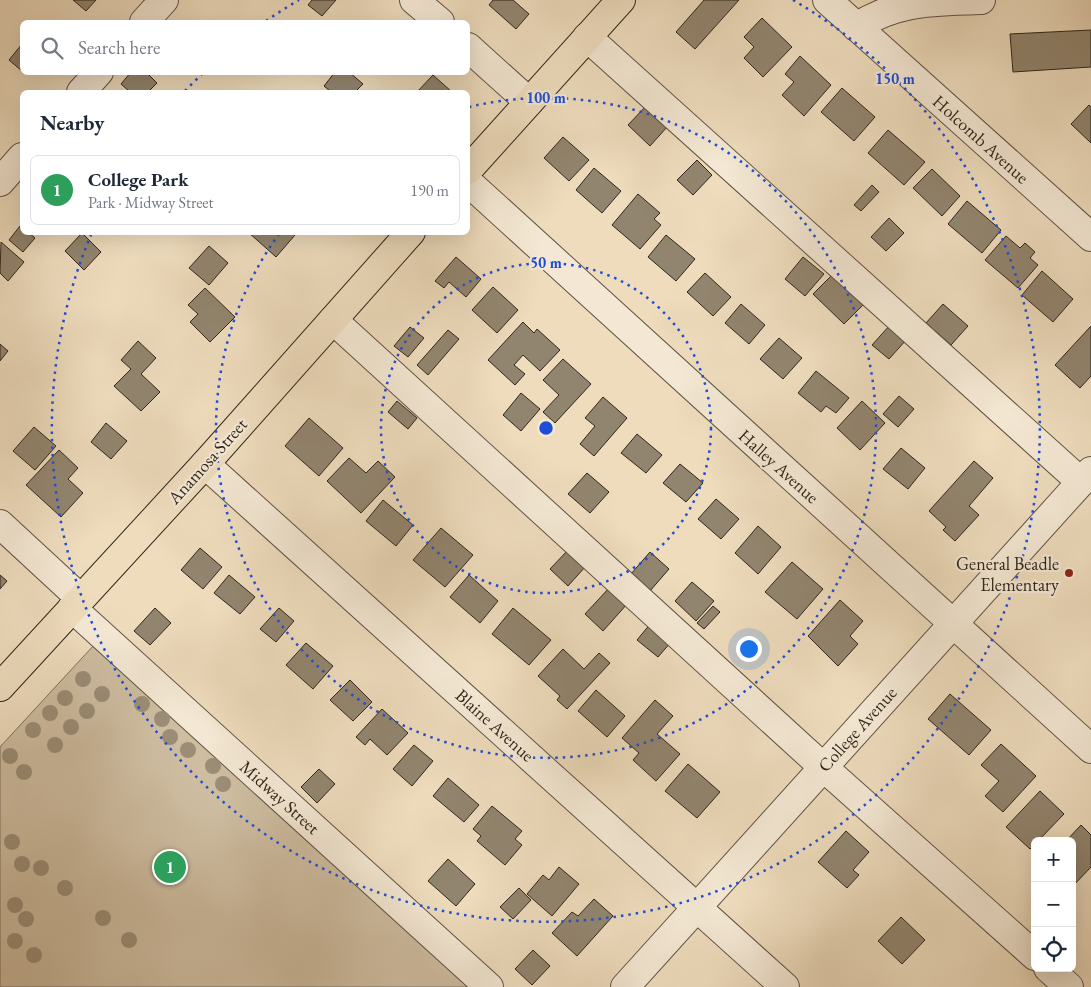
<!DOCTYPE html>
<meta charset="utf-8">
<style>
:root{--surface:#fff;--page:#f6f6f7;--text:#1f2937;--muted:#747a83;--line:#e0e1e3;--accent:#b45309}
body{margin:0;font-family:"EB Garamond",serif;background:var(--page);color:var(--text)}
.controls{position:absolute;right:15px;bottom:15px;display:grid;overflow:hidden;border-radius:8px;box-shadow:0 5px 20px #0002}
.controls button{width:45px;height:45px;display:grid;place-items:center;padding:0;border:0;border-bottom:1px solid var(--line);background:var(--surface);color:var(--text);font:25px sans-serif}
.you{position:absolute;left:748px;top:648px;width:18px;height:18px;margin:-12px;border:4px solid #fff;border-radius:50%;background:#1a73e8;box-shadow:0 0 0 8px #1a73e833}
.badge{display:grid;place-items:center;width:32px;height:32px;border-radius:50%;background:var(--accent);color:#fff;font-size:16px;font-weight:700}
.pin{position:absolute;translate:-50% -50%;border:2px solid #fff;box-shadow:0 1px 5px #0006}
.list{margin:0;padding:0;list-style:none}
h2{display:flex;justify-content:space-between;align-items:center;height:65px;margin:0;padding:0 20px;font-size:21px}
h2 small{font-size:16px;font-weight:400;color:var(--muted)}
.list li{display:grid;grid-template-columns:32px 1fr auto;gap:15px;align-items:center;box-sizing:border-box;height:70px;margin:0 10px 10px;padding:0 10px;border:1px solid var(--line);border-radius:8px}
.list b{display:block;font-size:19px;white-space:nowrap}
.list p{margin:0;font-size:16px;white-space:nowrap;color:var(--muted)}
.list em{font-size:16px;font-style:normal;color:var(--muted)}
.icon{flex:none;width:28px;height:28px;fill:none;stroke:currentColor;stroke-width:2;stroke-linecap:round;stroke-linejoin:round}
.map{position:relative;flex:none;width:1091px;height:987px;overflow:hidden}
.search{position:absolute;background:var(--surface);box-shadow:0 5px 20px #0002;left:20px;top:20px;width:450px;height:55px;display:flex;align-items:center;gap:12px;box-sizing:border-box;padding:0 18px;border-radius:8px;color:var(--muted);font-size:19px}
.panel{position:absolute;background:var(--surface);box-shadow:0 5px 20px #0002;left:20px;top:90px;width:450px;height:145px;border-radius:8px}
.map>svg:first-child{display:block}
</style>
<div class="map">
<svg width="1091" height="987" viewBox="0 0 1091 987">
<rect width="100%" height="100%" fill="#eedcbd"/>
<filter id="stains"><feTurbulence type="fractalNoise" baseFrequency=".004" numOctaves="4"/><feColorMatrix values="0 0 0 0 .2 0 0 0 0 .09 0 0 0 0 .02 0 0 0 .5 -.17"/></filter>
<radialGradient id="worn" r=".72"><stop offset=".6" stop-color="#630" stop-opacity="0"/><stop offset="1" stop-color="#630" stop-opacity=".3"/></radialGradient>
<path fill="#cebda1" stroke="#7e725e" d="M94,645L472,987H0V747Z"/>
<g fill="#92856f" stroke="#2f261b">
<path d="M73,0H96L86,11Z"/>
<path d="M312,0H336L322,16L308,5Z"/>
<path d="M493,0H513L529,14L516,29L489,5Z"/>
<path d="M704,0H739L695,49L676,32Z"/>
<path d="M762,18L792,47L763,77L744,58L754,47L744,37Z"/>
<path d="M1091,30V67L1013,72L1010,34Z"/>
<path d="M22,44V71L9,60Z"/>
<path d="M800,56L831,85L804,116L782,95L794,82L785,74Z"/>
<path d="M131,72H146L157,83L148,92H130L121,84Z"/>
<path d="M335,72H349L363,84L355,92H331L324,86Z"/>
<path d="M433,75L452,92H417Z"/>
<path d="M842,88L875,117L854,141L821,112Z"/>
<path d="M1089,105L1091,107V143L1071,124Z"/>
<path d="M646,106L668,126L650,146L628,125Z"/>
<path d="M888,130L925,162L904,185L868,153Z"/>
<path d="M563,137L589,160L569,181L544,158Z"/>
<path d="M697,160L712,175L693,195L677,180Z"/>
<path d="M594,168L621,191L602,213L576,190Z"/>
<path d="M932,169L960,196L942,216L913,188Z"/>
<path d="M872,185L879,192L861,211L854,205Z"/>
<path d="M638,194L660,213L654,219L661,225L640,249L612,225Z"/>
<path d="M967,201L1001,230L982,253L948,224Z"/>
<path d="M889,218L904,233L886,251L871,237Z"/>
<path d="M20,226L22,232H28L35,238L23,252L9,240Z"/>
<path d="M248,232H292L295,235L276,257Z"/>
<path d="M82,233L101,252L84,270L65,251Z"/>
<path d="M666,235L695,259L676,281L648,257Z"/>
<path d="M1006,236L1020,248L1025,243L1035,252L1030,258L1038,265L1018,288L985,260Z"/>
<path d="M1,242L24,262L8,281L0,273Z"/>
<path d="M209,246L228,263L209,285L189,268Z"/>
<path d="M456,257L481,279L466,297L449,282L444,288L435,281Z"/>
<path d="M803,257L824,274L805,296L785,279Z"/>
<path d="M1042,271L1073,299L1053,322L1022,295Z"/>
<path d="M705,273L731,297L713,316L687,292Z"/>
<path d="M833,274L864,304L844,324L813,294Z"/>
<path d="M493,287L518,310L497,333L472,310Z"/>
<path d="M205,288L235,317L210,342L190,322L198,314L188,305Z"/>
<path d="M741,304L765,325L749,344L725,323Z"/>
<path d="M943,304L968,326L951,345L926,323Z"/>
<path d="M523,322L534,333L537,329L560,350L540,371L523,355L514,365L525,374L515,385L488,360Z"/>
<path d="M890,325L907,339L889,359L872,345Z"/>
<path d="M1091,326V376L1080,388L1055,365Z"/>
<path d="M410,327L424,338L408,357L394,346Z"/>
<path d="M448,330L459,339L428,375L417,365Z"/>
<path d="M779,338L802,358L783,379L760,359Z"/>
<path d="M138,341L156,358L141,374L160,392L141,411L114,386L131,369L121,360Z"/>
<path d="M0,344L8,351L0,361Z"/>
<path d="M563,359L591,384L555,423L543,412L559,395L543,380Z"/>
<path d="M816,371L849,398L836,413L826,406L821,412L798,393Z"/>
<path d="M521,393L540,409L521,431L503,415Z"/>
<path d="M899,396L914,409L898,427L883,414Z"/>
<path d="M603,397L627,418L594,456L580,444L595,426L585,418Z"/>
<path d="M397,401L417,418L408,429L388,412Z"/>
<path d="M862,401L885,423L860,450L837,428Z"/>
<path d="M309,418L343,448L319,476L285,446Z"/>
<path d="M106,423L127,441L111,459L91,442Z"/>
<path d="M34,427L56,446L35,470L13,451Z"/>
<path d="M637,434L662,455L646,473L621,453Z"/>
<path d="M901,448L925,468L908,489L883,469Z"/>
<path d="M59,450L78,468L68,479L83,493L61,517L26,485Z"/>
<path d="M349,458L366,473L378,461L395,477L361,513L327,481Z"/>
<path d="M974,461L993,478L969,506L979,515L955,541L943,530L946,527L929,511Z"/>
<path d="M680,464L703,483L686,502L663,483Z"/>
<path d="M587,473L609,492L590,513L568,494Z"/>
<path d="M716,499L739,519L721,539L698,519Z"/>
<path d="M383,500L413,525L396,546L366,521Z"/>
<path d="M758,526L781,547L758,574L735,553Z"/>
<path d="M441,528L473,555L445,587L413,560Z"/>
<path d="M200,548L222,567L203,589L181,570Z"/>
<path d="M569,549L586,566L568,586L550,569Z"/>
<path d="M650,552L669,569L650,591L630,575Z"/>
<path d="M792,562L823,589L797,619L765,592Z"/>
<path d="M0,575L7,581L0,589Z"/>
<path d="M229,575L255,597L240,614L214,593Z"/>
<path d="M469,575L498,601L480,623L450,597Z"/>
<path d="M692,582L714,601L696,621L675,601Z"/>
<path d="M610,587L628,603L603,631L585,614Z"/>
<path d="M840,600L863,621L850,636L858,644L838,666L808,636Z"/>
<path d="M713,606L720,612L704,629L697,623Z"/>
<path d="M155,608L171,623L150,645L134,631Z"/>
<path d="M279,608L294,621L276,642L260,629Z"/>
<path d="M513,608L551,640L529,665L492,634Z"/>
<path d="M651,623L672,641L658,657L637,640Z"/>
<path d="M306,643L333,666L313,689L286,665Z"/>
<path d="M563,649L584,669L599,653L610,663L567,709L557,700L560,696L538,676Z"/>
<path d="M350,680L372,702L353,721L330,700Z"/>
<path d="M596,690L625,716L607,737L578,711Z"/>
<path d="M950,694L991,730L969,755L928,719Z"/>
<path d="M655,700L673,716L657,734L680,754L656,781L633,760L639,753L622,738Z"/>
<path d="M382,709L408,733L387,755L370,739L365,745L356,737Z"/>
<path d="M1001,744L1036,776L1003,812L985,796L999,781L981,765Z"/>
<path d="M414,745L433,761L412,786L393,769Z"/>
<path d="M688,764L720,792L697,818L665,791Z"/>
<path d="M319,769L335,784L317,803L301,787Z"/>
<path d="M448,778L479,805L464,822L433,796Z"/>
<path d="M1040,791L1064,814L1038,841H1035V844L1030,849L1006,827Z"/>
<path d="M492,806L522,831L515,839L522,845L505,865L477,841L481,836L473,829Z"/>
<path d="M1081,825L1091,835V867L1072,887V841H1066Z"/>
<path d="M846,831L869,852L853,870L859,875L847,888L818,862Z"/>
<path d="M448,859L475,884L456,906L428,881Z"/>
<path d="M559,867L579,884L552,916L527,894L543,875L549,880Z"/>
<path d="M519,888L531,900L513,919L500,907Z"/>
<path d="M594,899L613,916L577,956L552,933L572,912L578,916Z"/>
<path d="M901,917L925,940L902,964L878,941Z"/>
<path d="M533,950L550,966L532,985L515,969Z"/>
</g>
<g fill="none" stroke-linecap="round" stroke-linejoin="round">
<g stroke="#5f5444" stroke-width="30">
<g id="minor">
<path d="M414,0L440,22"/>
<path d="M827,0L1091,237"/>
<path d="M144,22L164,0"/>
<path d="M856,27C898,0 934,2 981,0"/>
<path d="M587,37L1081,482"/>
<path d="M468,47L529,102"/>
<path d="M81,92L99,72"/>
<path d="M0,182L22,157"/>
<path d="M468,182L1091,749"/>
<path d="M333,320L823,767L1035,956"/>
<path d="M205,464L785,987"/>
<path d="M0,524L80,598"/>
<path d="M72,608L489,987"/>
<path d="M1048,968L1069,987"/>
<path d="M625,987L1091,471"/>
</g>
</g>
<g stroke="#2f261b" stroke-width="30">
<g id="major">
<path d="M468,170L621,0"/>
<path d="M0,687L205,464L411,232"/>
</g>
</g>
<use href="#minor" stroke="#f4e8d4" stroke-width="28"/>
<use href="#major" stroke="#eedcbd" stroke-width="28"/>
</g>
<g fill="#9b8d76">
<circle cx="83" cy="679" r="8"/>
<circle cx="102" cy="694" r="8"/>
<circle cx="65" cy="698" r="8"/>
<circle cx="142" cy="704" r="8"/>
<circle cx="87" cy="711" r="8"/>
<circle cx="50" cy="713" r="8"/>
<circle cx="162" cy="719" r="8"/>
<circle cx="71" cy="727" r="8"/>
<circle cx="33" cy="730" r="8"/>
<circle cx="170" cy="737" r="8"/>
<circle cx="55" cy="745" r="8"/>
<circle cx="188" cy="750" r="8"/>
<circle cx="10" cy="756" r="8"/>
<circle cx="213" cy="766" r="8"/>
<circle cx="24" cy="772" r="8"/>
<circle cx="223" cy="784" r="8"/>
<circle cx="12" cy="842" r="8"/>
<circle cx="22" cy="864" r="8"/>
<circle cx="41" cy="868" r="8"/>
<circle cx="65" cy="888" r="8"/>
<circle cx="15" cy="905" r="8"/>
<circle cx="103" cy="918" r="8"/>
<circle cx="26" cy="919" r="8"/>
<circle cx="129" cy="940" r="8"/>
<circle cx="15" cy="941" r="8"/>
<circle cx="34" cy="955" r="8"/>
</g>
<g fill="none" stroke="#1d4ed8" stroke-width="2.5" stroke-dasharray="2.5 5">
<circle cx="546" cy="428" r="165"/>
<path d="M469 107A330 330 0 1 1 279 234"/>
<path d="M185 91A494 494 0 0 1 203 73M266 21A494 494 0 0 1 299 0M793 0A494 494 0 1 1 91 235"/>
</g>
<circle fill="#8f2418" stroke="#f4e8d4" stroke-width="2" cx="1069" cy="573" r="5"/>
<g text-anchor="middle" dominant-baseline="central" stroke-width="4.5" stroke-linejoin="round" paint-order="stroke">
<g font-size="18" fill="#2f261b" stroke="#f4e8d4">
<text transform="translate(981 139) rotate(42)">Holcomb Avenue</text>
<text transform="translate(207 461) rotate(-48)">Anamosa Street</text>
<text transform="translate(779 466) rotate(42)">Halley Avenue</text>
<text transform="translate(495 725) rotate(42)">Blaine Avenue</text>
<text transform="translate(857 729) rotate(-48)">College Avenue</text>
<text transform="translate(280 797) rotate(42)">Midway Street</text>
</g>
<g font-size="18" fill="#2f261b" stroke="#f4e8d4" text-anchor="end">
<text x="1059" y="563">General Beadle<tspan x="1059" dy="21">Elementary</tspan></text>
</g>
</g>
<circle cx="546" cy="428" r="8" fill="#1d4ed8" stroke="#f4e8d4" stroke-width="2.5"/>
<g font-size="15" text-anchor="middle" font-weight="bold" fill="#1d4ed8" stroke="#f4e8d4" stroke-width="4.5" stroke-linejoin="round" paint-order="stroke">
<text x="895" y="84">150 m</text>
<text x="546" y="103">100 m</text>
<text x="546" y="268">50 m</text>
</g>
<rect width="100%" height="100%" filter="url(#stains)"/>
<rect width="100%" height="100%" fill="url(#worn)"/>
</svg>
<div class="controls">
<button>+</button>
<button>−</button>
<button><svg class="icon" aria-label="locate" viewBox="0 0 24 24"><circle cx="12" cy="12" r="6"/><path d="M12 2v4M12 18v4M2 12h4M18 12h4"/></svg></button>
</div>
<div class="you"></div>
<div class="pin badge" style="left:170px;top:867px;background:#2e9e5b">1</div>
<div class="search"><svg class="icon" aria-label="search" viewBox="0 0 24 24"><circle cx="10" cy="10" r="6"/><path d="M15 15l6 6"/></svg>Search here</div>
<section class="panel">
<h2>Nearby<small></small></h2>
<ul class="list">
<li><span class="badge" style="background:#2e9e5b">1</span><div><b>College Park</b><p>Park · Midway Street</p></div><em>190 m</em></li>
</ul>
</section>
</div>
